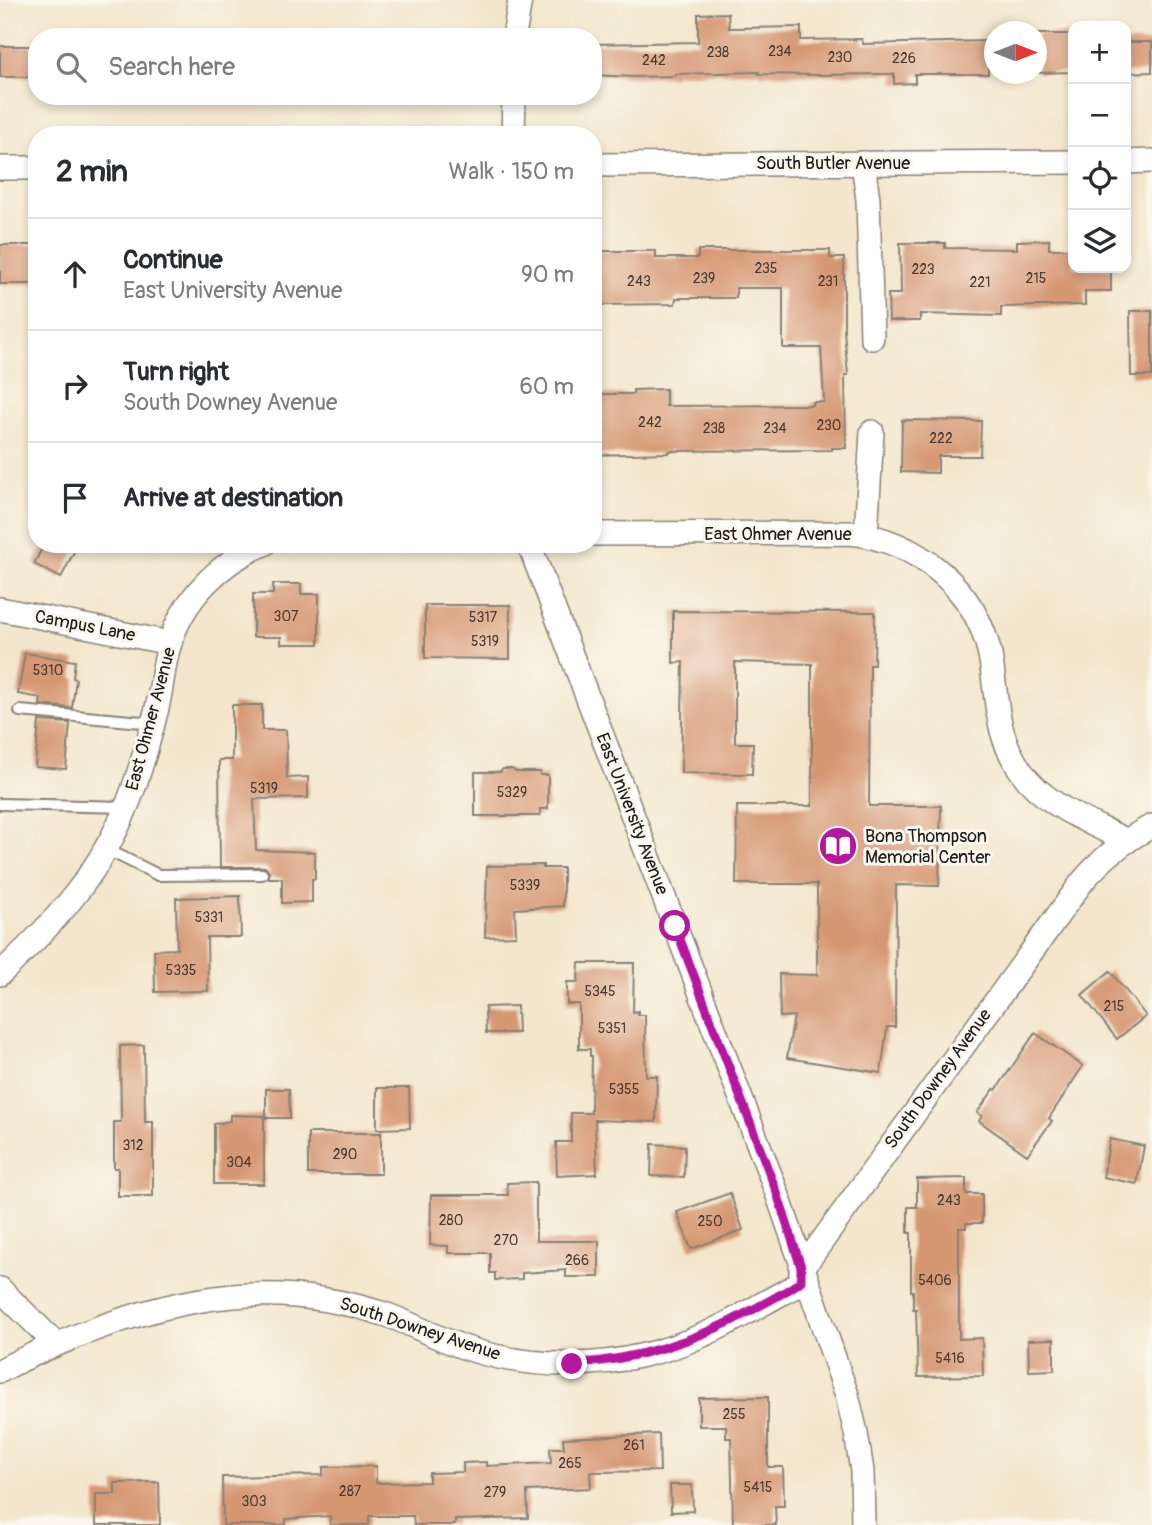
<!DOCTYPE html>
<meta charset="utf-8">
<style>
:root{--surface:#fff;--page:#f7f7f7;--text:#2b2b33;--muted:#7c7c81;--line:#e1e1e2}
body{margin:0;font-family:Pangolin,sans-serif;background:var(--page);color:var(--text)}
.controls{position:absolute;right:21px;top:21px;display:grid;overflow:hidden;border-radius:14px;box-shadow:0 4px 10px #0003}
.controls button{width:63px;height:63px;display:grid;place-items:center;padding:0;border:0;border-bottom:2px solid var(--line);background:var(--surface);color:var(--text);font:35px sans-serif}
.compass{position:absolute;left:984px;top:21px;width:63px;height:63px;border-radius:50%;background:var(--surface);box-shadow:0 4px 10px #0003;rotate:90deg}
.stop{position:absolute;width:21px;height:21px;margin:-16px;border:5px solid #b5179e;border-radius:50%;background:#fff}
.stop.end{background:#b5179e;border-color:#fff;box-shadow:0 2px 7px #0008}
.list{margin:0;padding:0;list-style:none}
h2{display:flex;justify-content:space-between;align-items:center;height:91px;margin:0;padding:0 28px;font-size:30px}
h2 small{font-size:23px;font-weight:400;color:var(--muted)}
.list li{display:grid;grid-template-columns:46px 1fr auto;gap:21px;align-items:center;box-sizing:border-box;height:112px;padding:0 28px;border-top:2px solid var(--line)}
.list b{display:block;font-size:26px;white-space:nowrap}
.list p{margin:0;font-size:23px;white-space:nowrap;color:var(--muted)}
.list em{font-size:23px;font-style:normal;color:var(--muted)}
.icon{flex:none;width:38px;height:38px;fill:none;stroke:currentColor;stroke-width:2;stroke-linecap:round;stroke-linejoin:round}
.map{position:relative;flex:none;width:1152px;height:1525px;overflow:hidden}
.search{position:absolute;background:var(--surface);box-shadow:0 4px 10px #0003;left:28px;top:28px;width:574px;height:77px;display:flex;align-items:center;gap:18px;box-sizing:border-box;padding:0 24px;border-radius:28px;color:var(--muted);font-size:26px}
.panel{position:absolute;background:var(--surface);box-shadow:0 4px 10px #0003;left:28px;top:126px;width:574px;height:427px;border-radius:28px}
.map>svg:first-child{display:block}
</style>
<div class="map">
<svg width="1152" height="1525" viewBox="0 0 1152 1525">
<rect width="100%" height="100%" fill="#fbf7ec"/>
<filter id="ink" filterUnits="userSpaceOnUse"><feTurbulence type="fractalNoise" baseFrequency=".0143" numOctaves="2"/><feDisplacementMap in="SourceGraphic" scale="14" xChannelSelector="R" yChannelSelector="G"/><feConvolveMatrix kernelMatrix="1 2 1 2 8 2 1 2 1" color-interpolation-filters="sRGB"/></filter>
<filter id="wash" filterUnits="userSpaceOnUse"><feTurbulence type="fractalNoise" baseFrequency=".00686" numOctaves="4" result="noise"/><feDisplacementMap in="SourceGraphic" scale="28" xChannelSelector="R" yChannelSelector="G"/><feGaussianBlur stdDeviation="1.57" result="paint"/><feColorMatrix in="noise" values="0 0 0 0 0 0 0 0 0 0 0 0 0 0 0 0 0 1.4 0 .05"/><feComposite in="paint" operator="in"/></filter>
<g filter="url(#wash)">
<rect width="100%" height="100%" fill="#f3e6cc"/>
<g id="blocks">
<g fill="#d69773">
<path d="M728,13L729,28L801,27V40L862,39L863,44L988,41V74H915V83L894,84V74H883L818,75L759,74V72L675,74V76L633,77L593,75V44L698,42V14Z"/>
<path d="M1037,34H1073V72L1037,73Z"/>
<path d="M1126,42H1152V72L1126,73Z"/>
<rect x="0" y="46" width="37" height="31"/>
<path d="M1049,240V249H1073V268H1111V291H1085V305L1001,307V316L920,314V321H889L888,294H901L900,243H945V248L1017,249V241Z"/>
<rect x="0" y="245" width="37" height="39"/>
<path d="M698,250H830V258H844V331L848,375H845L846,448H832V450L668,451V453L593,455V394H633V390L666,389V406L812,405V402H824L821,348H783V288H736V298H676L675,304L593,305V251H656V258H698Z"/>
<path d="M1130,311H1152V376H1131Z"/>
<path d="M902,420L981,421L980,456H938V473L901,472Z"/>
<path d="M44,544H78L61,578L34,564Z"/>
<path d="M273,584H301V594H319V644H281V637H253V594H273Z"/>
<path d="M425,605H510V659L425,658Z"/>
<path d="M673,611L875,612L874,665H870L869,806H941L939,886L896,885L895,1027H887L881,1073L787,1058L794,1016L780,1017L779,974L817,975V884H736L737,806H812V664L735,662V743H753L752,774L681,773L683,662L673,663Z"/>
<path d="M25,653L75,661L73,678L76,679L72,708L40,705L41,698L18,694Z"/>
<path d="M232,705H262V730H286L287,778L308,777V798L254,799L256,850L315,852V879H312V902L282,903V878H269V871L265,867H220L219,760H232Z"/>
<path d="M39,721L70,723L66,769L35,767Z"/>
<path d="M503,769H512L516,772H540V775H548V809H540V816H475V772H500Z"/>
<path d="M543,865V868H563V906L515,909L516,936L485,937L487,866Z"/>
<path d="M240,896L241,937H207L208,991L155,992L154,950L177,949L176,898Z"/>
<path d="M579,963H634L633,1012L638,1011V1015H645L646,1076H657L656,1122L595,1120L597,1174L557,1176L556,1142H571V1113H591L592,1056H590V1049H579V1004H567V982H578Z"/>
<path d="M1110,971L1146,1016L1117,1039L1082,995Z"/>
<path d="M517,1006L518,1033H486L485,1007Z"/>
<path d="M1035,1033L1083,1066L1049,1118L1052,1121L1027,1155L979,1121L982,1116L977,1113L994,1089L996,1090Z"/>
<path d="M144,1045L145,1122H153V1196H118V1168H114V1122H121L120,1046Z"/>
<path d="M377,1088H409L410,1128L377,1129Z"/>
<path d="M266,1089H289L290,1118H266Z"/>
<path d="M230,1115L264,1116V1184H214V1124L230,1121Z"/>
<rect x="308" y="1133" width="73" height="41"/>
<path d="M1110,1139L1144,1146L1137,1184L1103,1177Z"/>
<path d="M652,1144L685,1146L684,1177L651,1176Z"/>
<path d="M966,1178V1194H982V1223H966V1228H959V1339L982,1338L983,1376L918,1377L916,1309H913V1291H911V1233H908V1207H917V1179Z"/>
<path d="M536,1182V1241H599V1277H566V1270L522,1273V1279L495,1280V1273H490V1253H448V1246L430,1245L431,1195H508L507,1183Z"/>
<path d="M730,1193L743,1230L691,1249L677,1212Z"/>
<path d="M1054,1339V1370L1029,1371L1028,1340Z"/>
<path d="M768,1397V1467H783L784,1506H775L776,1525H733L731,1438H726V1426H699V1398Z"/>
<path d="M659,1434L660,1471L590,1472L591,1488L527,1491L528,1518L455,1520V1525H414L413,1516H369V1525H330V1516L286,1519V1525H223L222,1477L323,1475V1467L376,1466V1483L429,1482V1473L463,1472V1463L486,1462V1466L551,1463L550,1448H564L563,1438Z"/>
<path d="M159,1482L160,1525H96V1494H115V1483Z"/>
<path d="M670,1485H692L693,1511L671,1512Z"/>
</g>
</g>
</g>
<g filter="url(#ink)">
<use href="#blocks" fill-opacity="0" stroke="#888174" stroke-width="2"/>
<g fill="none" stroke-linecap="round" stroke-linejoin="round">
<g stroke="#888174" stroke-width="14">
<g id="service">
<path d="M20,711L153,723"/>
<path d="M0,804L127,807"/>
<path d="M106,849L158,875L262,874"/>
</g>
</g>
<g stroke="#888174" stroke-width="26">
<g id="minor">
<path d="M514,37L520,0"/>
<path d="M513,135L514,96"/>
<path d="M1126,162L1152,161"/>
<path d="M863,163L868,199L872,338"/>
<path d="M593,165L1073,162"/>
<path d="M0,168H37"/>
<path d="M593,534L851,533C917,541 976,588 990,655C998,698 994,733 1021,771C1045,806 1090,822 1127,841"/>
<path d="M866,535L872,432"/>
<path d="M529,544L777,1193L847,1395L856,1433L862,1471L863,1525"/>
<path d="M0,609L170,643"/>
<path d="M0,974C52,925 94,881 123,815C138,781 148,744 157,708C162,688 163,666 169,646C183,598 220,562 264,544"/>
<path d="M0,1289L56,1344"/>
<path d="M0,1371C26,1356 55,1345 82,1334C185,1294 280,1279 387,1315C407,1322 425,1332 445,1340C485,1357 531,1365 575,1364C618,1363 664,1353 703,1335C734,1322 762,1303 792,1288L801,1281V1267L807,1262L1082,882C1102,858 1125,840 1152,826"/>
</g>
</g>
<use href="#service" stroke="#fff" stroke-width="10"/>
<use href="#minor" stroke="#fff" stroke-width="23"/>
</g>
</g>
<g fill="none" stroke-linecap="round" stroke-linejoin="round" filter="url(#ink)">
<path stroke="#b5179e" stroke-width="9" d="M572,1364C638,1360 697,1341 754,1309C770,1300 787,1292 801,1281V1267L777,1193L675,926"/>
</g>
<defs>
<g id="library-disc" transform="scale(2.0125)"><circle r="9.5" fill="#b5179e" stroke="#fbf7ec"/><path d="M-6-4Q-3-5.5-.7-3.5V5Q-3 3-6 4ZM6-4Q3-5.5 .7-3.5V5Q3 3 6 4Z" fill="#fff"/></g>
</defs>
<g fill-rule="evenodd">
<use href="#library-disc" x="838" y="846"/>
</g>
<g text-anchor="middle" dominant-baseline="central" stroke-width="6" stroke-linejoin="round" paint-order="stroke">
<g font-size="14" fill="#4a3b32">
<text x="780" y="51">234</text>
<text x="718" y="52">238</text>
<text x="840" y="57">230</text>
<text x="904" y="58">226</text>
<text x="654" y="60">242</text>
<text x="766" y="268">235</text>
<text x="923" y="269">223</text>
<text x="704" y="278">239</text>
<text x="1036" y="278">215</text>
<text x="639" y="281">243</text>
<text x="828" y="281">231</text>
<text x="980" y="282">221</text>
<text x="650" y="422">242</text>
<text x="829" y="425">230</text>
<text x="714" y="428">238</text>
<text x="775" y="428">234</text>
<text x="941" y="438">222</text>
<text x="286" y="616">307</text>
<text x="483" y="617">5317</text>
<text x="485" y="641">5319</text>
<text x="48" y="670">5310</text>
<text x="264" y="788">5319</text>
<text x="512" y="792">5329</text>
<text x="525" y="885">5339</text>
<text x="209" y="917">5331</text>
<text x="181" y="970">5335</text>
<text x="600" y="991">5345</text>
<text x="1114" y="1006">215</text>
<text x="612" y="1028">5351</text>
<text x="624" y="1089">5355</text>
<text x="133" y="1145">312</text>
<text x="345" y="1154">290</text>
<text x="239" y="1162">304</text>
<text x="949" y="1200">243</text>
<text x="451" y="1220">280</text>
<text x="710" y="1221">250</text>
<text x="506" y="1240">270</text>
<text x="577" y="1260">266</text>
<text x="935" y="1280">5406</text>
<text x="950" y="1358">5416</text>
<text x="734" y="1414">255</text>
<text x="634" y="1445">261</text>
<text x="570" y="1463">265</text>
<text x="758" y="1487">5415</text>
<text x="350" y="1491">287</text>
<text x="495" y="1492">279</text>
<text x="254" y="1501">303</text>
</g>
<g font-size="18" fill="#1c1c1c" stroke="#fbf7ec">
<text x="833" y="163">South Butler Avenue</text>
<text x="778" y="534">East Ohmer Avenue</text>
<text transform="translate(85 626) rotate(11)">Campus Lane</text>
<text transform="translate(151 719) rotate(-75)">East Ohmer Avenue</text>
<text transform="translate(632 814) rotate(69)">East University Avenue</text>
<text transform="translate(938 1079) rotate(-54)">South Downey Avenue</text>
<text transform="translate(420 1329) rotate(18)">South Downey Avenue</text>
</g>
<g font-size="18" fill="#1c1c1c" stroke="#fbf7ec" text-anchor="start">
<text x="865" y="836">Bona Thompson<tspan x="865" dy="21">Memorial Center</tspan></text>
</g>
</g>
</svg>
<div class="controls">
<button>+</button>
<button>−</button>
<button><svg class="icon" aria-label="locate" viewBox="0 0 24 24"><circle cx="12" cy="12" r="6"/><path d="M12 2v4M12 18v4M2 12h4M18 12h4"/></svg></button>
<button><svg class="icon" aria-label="layers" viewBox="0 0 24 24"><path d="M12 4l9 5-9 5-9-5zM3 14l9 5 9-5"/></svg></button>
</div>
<svg class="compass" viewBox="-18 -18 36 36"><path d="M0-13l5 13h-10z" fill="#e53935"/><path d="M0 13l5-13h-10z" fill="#7c7c81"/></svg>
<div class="stop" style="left:675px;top:926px"></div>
<div class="stop end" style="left:572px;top:1364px"></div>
<div class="search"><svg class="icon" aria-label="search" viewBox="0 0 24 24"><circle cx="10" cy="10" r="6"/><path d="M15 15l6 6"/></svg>Search here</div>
<section class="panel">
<h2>2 min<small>Walk · 150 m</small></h2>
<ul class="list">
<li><svg class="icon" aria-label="ahead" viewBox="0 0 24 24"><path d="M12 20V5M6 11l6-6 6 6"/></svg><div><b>Continue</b><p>East University Avenue</p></div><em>90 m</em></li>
<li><svg class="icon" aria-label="right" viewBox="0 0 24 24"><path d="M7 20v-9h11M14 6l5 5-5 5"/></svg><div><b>Turn right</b><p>South Downey Avenue</p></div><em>60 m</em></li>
<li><svg class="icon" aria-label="arrive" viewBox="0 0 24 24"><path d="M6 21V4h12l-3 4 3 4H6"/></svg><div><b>Arrive at destination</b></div></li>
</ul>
</section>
</div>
